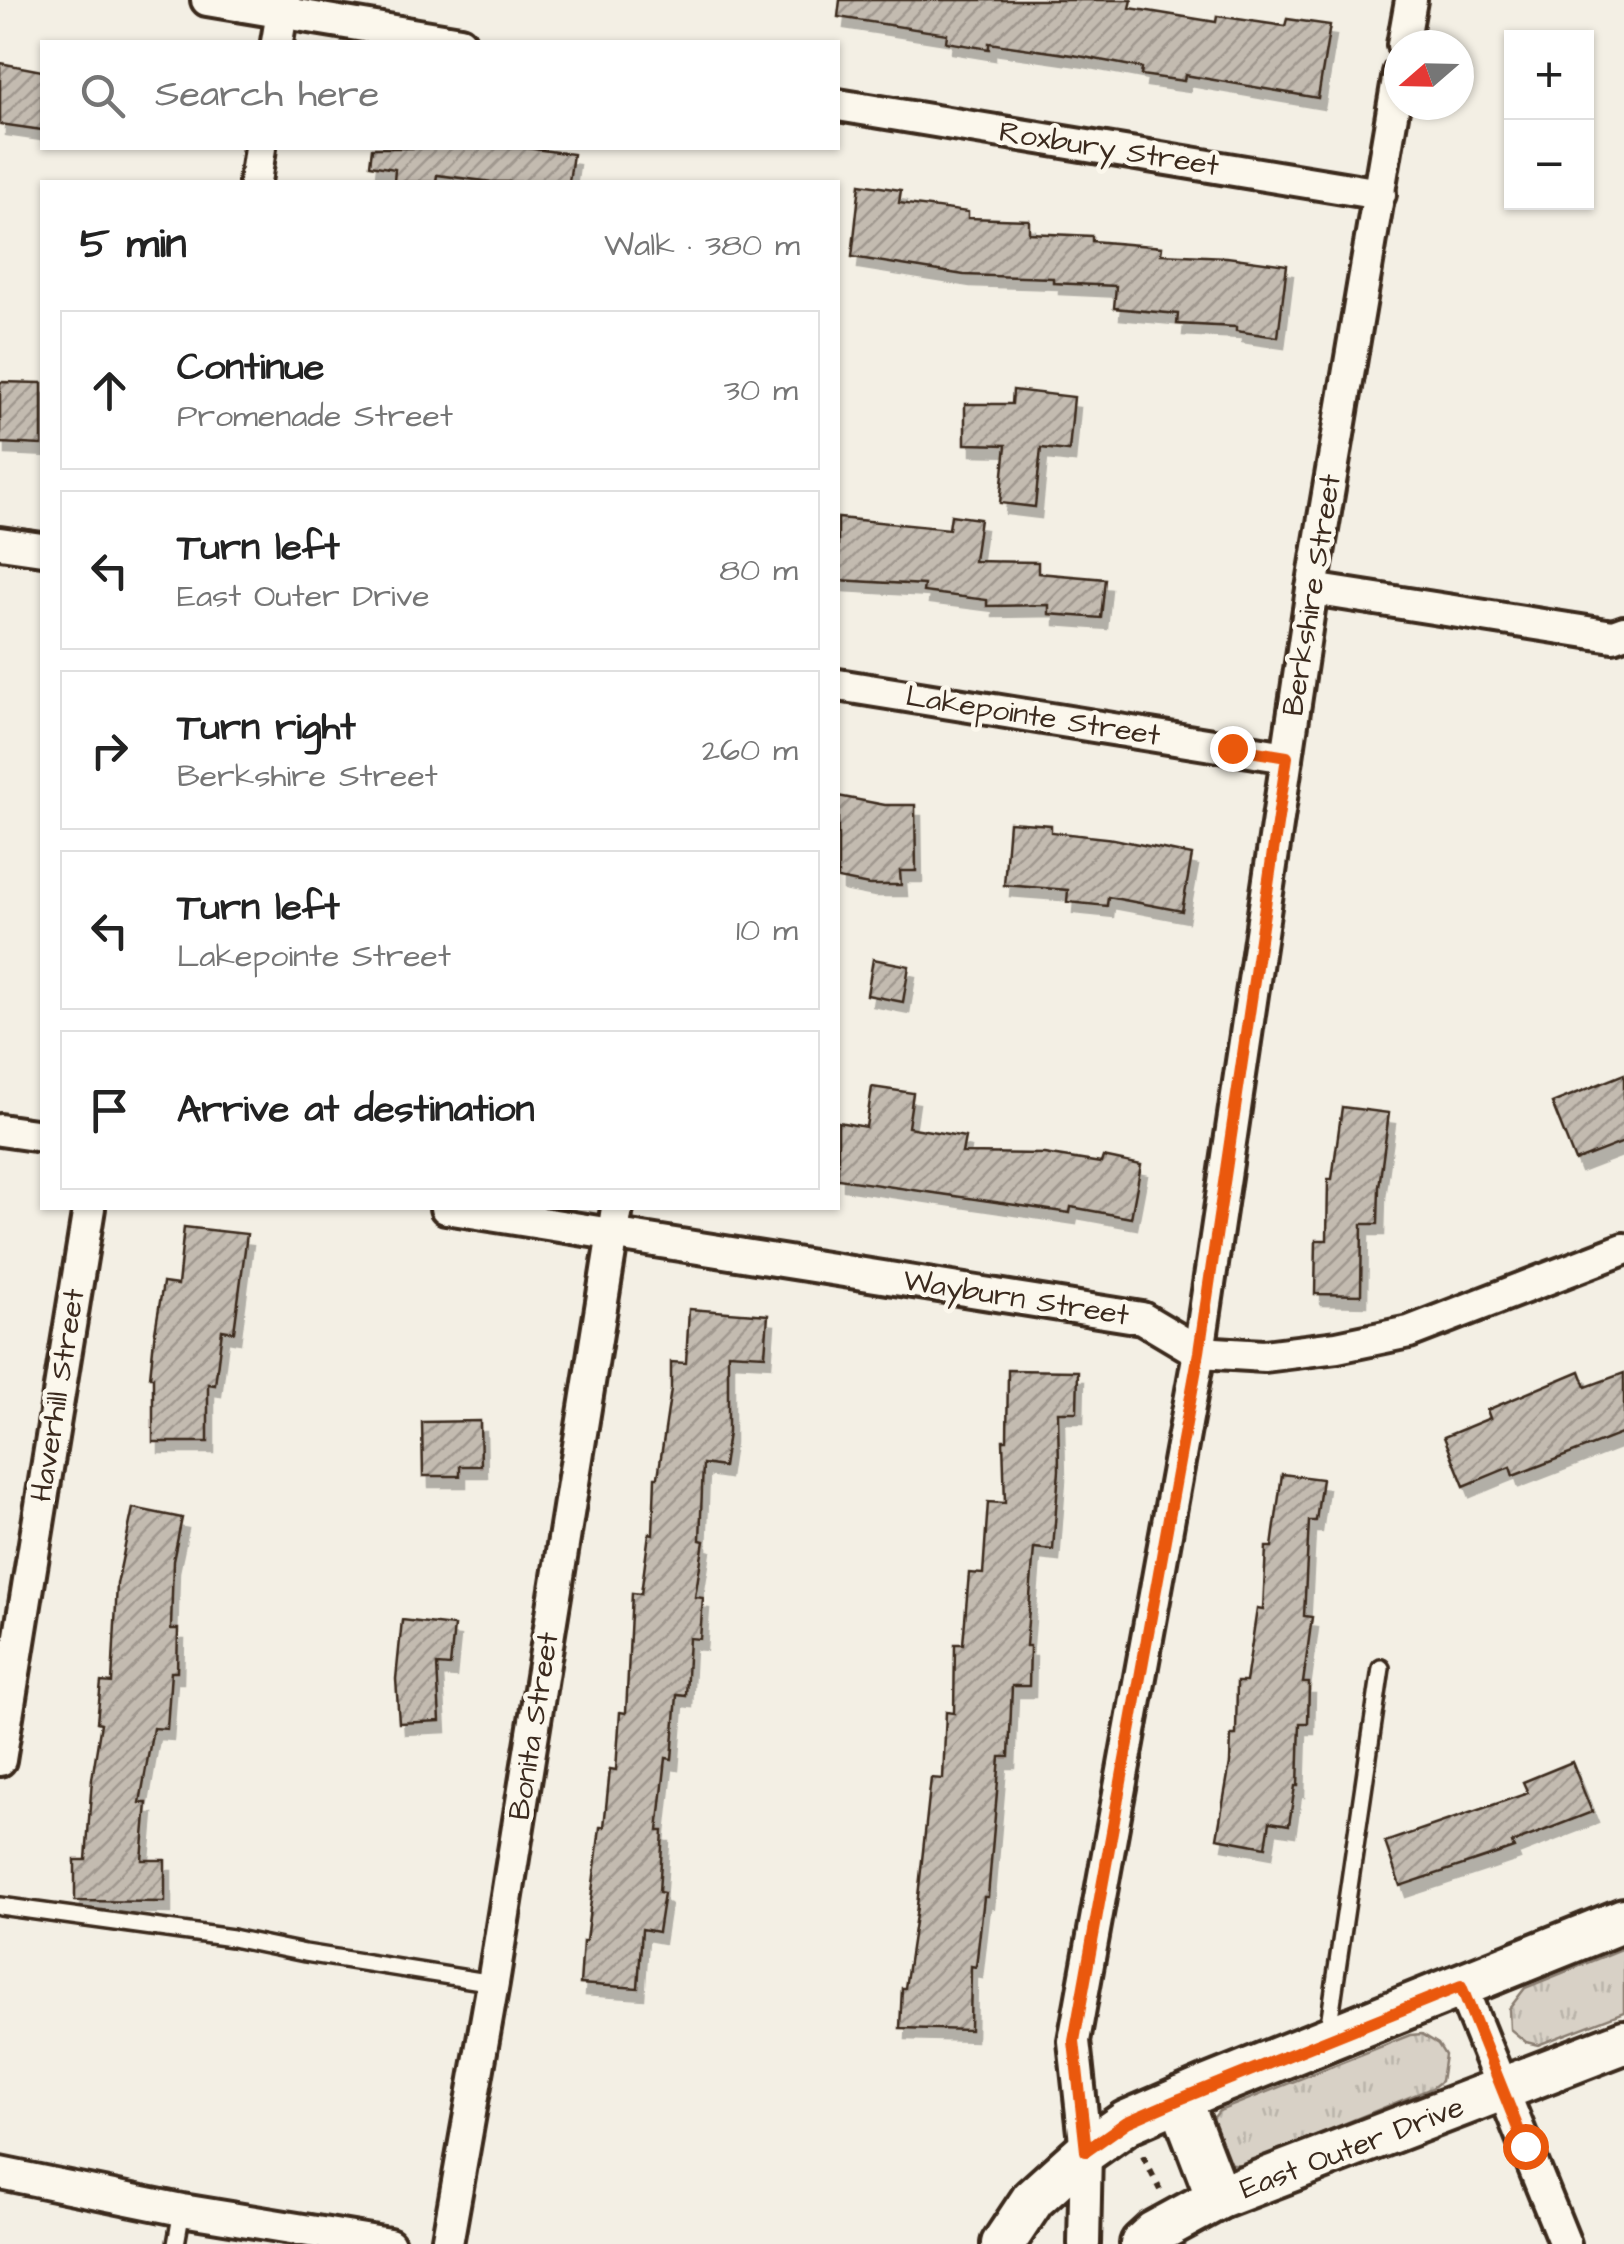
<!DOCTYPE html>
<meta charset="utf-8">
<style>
:root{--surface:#fff;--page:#f2f2f2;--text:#222;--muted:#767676;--line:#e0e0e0}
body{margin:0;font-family:"Architects Daughter",sans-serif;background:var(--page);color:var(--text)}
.controls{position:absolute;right:30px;top:30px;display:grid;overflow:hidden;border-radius:0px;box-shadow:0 2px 8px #0004}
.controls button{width:90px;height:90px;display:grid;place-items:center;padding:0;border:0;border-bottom:2px solid var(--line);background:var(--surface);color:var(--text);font:50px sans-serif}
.compass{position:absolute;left:1384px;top:30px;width:90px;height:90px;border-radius:50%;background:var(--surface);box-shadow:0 2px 8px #0004;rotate:250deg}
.stop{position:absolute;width:30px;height:30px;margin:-22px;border:8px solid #ea580c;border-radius:50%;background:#fff}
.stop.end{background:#ea580c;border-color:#fff;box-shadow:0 2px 10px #0008}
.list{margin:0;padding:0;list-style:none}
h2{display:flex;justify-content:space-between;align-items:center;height:130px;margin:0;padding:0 40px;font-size:42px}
h2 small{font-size:32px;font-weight:400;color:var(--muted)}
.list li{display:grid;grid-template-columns:65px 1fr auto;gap:30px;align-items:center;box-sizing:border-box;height:160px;margin:0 20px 20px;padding:0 20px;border:2px solid var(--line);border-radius:0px}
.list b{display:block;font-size:38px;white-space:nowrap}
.list p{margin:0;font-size:32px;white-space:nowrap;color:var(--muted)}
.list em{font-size:32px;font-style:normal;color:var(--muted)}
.icon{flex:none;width:55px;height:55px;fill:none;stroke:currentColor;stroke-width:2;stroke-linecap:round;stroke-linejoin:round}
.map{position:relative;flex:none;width:1624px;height:2244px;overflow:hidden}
.search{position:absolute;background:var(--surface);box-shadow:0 2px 8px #0004;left:40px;top:40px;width:800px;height:110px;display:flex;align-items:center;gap:25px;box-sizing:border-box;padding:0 35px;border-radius:0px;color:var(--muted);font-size:38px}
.panel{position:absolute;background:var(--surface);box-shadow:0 2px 8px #0004;left:40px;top:180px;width:800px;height:1030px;border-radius:0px}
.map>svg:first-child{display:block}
</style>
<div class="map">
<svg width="1624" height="2244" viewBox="0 0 1624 2244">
<defs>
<pattern id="grass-tufts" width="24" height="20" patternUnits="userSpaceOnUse" patternTransform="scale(2.5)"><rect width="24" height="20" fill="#d8d1c6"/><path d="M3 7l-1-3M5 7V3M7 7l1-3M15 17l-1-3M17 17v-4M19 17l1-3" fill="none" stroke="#bab4aa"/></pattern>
<pattern id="building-hatch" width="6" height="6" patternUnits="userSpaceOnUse" patternTransform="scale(2.5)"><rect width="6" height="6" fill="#c3bbb0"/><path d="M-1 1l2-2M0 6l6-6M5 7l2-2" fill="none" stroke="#a0988f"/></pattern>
<filter id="shadow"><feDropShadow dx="6" dy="11" stdDeviation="0" flood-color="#0004"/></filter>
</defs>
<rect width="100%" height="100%" fill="#f3efe4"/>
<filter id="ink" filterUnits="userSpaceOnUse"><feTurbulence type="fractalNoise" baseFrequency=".01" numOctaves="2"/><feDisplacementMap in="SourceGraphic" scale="20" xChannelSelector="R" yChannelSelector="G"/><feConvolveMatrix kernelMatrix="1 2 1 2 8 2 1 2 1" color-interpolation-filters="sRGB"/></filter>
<g filter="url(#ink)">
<g fill="url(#grass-tufts)" stroke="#8a7e72" stroke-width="2.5">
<path d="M1624,1948V2012L1538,2045L1526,2042L1510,2029L1509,2009L1525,1988Z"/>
<path d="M1422,2034L1438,2044L1445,2055L1441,2081L1432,2088L1243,2165L1225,2163L1211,2121L1219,2111L1410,2035Z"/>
</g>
<g fill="url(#building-hatch)" stroke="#3b2a1e" stroke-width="2.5" filter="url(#shadow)">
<path d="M840,0H1132L1130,8L1216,22L1217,16L1285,26L1287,19L1330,25L1318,98L1185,75L1184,81L1141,75L1142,68L1079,56L989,43V49L946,42L947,34L838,17Z"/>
<path d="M0,63L42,71V130L0,124Z"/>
<path d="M372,148H526L573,154L569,182H492L437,175L436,182H394L395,169L370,165Z"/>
<path d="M860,184L901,190L899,203L968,212V218L1029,220V233L1092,236V241L1162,247L1161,254L1227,257L1287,265L1278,337L1236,331V327L1177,324L1178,314L1114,308L1116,286L1053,283V278L964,275L852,257Z"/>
<path d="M0,382L42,383V445L0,443Z"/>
<path d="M1013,390L1074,397L1069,451L1041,448L1035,507L1000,503L1006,445L965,444V404H1012Z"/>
<path d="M951,515L980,519L974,561L1038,562V573L1105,579L1101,618L1049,614V605L987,606V600L923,592L924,585L838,580V518L949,529Z"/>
<path d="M838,796L885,805H915L916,871H900L901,885H869L838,879Z"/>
<path d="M1009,822L1051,825V832L1114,839L1192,855L1182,911L1108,897L1107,906L1067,902L1068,890L1004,885Z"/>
<path d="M873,959L909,966L903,1002L867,995Z"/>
<path d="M1624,1074V1142L1575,1161L1552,1103Z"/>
<path d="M872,1087L913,1093L908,1127L965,1137L962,1153L1044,1154L1101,1163L1103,1157L1141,1165L1131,1218L1071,1207L1070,1213L838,1179V1122L866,1127Z"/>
<path d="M1342,1107L1389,1113L1379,1187L1378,1224H1362L1361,1295L1315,1294L1316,1240H1327L1328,1179H1332Z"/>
<path d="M184,1227L247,1234L234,1332L222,1330L215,1385L208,1384V1442H153V1377H150L154,1338L163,1283L178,1285Z"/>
<path d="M689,1309L768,1315L765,1355L728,1353V1433L723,1467L703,1464L700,1540L704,1541L695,1597L703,1598L700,1639L689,1638L686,1696L677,1695L672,1759L666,1758L658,1831H663L659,1892L664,1893L658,1932L642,1929L638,1988L580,1984L583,1941H586L600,1827H604L610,1769L616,1770L620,1712L626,1713L632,1593L641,1594L649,1533L653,1534L655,1477H658L671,1389V1362L686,1363Z"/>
<path d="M1008,1370L1078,1371L1077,1412H1058L1059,1470L1053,1550L1034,1548L1026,1646H1030L1029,1686H1012L1009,1757H1000L988,1897H984L976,1967L971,1966L970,2030L900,2028L902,1988H905L916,1915L931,1778L943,1779L946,1712L954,1713L955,1644H963L969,1573L983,1574L988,1502L1005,1503L1003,1440H1007Z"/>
<path d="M1580,1371L1586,1387L1624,1373V1433L1513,1476L1510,1467L1464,1486L1444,1437L1490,1418L1487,1410Z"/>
<path d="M480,1421L481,1466H460V1476H423L422,1422Z"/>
<path d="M1282,1474L1322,1479L1316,1521H1309L1304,1616L1312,1617L1303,1683H1309L1308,1723H1300L1298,1786H1295L1289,1825L1270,1822L1266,1847L1217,1838L1230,1763L1231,1735H1236L1237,1682H1246L1257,1609L1263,1610L1266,1547H1272Z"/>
<path d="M133,1508L182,1518L173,1561L171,1629H178L177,1672H171L167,1729L153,1728L140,1803H147L142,1860H165V1902L75,1901V1860H86L92,1779L101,1723L97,1722L101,1682L112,1683L117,1584Z"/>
<path d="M402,1620L454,1626L450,1666L437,1665L440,1721L399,1723L396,1679Z"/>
<path d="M1572,1762L1592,1812L1512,1843L1514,1848L1400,1886L1385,1842L1528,1793L1523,1782Z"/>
</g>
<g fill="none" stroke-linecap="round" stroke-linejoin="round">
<g stroke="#3b2a1e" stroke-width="22">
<g id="lane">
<path d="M0,1906L232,1938L305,1953L493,1983"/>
<path d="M1328,2031L1381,1668"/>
<path d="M176,2244L182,2210"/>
</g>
</g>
<g stroke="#3b2a1e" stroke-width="38">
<g id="street">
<path d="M207,0L460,42"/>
<path d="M277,42L284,0"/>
<path d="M1403,45L1411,0"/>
<path d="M838,105L1380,194"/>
<path d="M255,182L260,148"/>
<path d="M0,543L42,549"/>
<path d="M1312,589L1613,636L1624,632"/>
<path d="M838,685L1287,757"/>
<path d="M0,1130L42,1136"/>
<path d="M446,1208L1142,1318L1199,1352L1264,1356L1337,1347L1409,1332L1624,1249"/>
<path d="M0,1760L89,1208"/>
<path d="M1461,1986L1565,2244"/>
<path d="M0,2173L182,2210L389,2244"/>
<path d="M447,2244L493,1983L617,1208"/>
<path d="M1084,2244L1086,2151L1074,2041L1199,1352L1312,589L1399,73"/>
</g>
</g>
<g stroke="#3b2a1e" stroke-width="50">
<g id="secondary">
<path d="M1180,2099L1218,2198"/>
<path d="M1003,2244L1033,2199L1086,2151L1127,2122L1208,2087L1624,1920"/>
<path d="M1142,2244L1154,2233L1218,2198L1624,2042"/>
</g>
</g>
<path stroke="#3b2a1e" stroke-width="6" stroke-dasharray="8 8" stroke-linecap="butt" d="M1143,2156L1160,2190"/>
<use href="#lane" stroke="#fbf7ec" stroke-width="15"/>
<use href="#street" stroke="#fbf7ec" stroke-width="30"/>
<use href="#secondary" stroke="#fbf7ec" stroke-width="42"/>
</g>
</g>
<g fill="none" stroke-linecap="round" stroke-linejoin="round" filter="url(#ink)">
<path stroke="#ea580c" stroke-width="12" d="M1232,748L1287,757L1199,1352L1074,2041L1086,2151L1127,2122L1180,2099L1461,1986L1525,2146"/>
</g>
<g text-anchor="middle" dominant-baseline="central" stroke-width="9" stroke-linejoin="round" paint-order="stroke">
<g font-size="30" fill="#3b2a1e" stroke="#fbf7ec">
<text transform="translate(1109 149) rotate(9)">Roxbury Street</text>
<text transform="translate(1312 595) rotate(-81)">Berkshire Street</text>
<text transform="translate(1033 716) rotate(9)">Lakepointe Street</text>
<text transform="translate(1016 1298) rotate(9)">Wayburn Street</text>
<text transform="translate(58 1395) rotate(-81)">Haverhill Street</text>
<text transform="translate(534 1726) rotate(-81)">Bonita Street</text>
<text transform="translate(1352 2148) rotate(-21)">East Outer Drive</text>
</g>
</g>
</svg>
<div class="controls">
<button>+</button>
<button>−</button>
</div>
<svg class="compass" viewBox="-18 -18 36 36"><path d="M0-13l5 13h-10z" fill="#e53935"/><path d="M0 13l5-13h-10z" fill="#767676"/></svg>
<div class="stop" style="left:1525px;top:2146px"></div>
<div class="stop end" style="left:1232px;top:748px"></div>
<div class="search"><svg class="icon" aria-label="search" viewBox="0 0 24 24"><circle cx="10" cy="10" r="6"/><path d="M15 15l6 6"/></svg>Search here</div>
<section class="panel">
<h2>5 min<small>Walk · 380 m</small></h2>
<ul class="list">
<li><svg class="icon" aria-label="ahead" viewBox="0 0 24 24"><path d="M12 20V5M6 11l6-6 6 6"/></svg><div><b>Continue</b><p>Promenade Street</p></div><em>30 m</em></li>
<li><svg class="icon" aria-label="left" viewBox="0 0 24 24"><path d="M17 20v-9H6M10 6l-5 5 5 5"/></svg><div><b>Turn left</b><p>East Outer Drive</p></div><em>80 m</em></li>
<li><svg class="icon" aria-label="right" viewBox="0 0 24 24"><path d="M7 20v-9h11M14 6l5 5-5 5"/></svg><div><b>Turn right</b><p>Berkshire Street</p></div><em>260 m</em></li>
<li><svg class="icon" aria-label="left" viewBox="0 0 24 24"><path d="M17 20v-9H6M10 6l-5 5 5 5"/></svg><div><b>Turn left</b><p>Lakepointe Street</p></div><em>10 m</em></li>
<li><svg class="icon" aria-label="arrive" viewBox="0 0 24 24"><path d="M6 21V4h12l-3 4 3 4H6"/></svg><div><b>Arrive at destination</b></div></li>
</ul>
</section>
</div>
